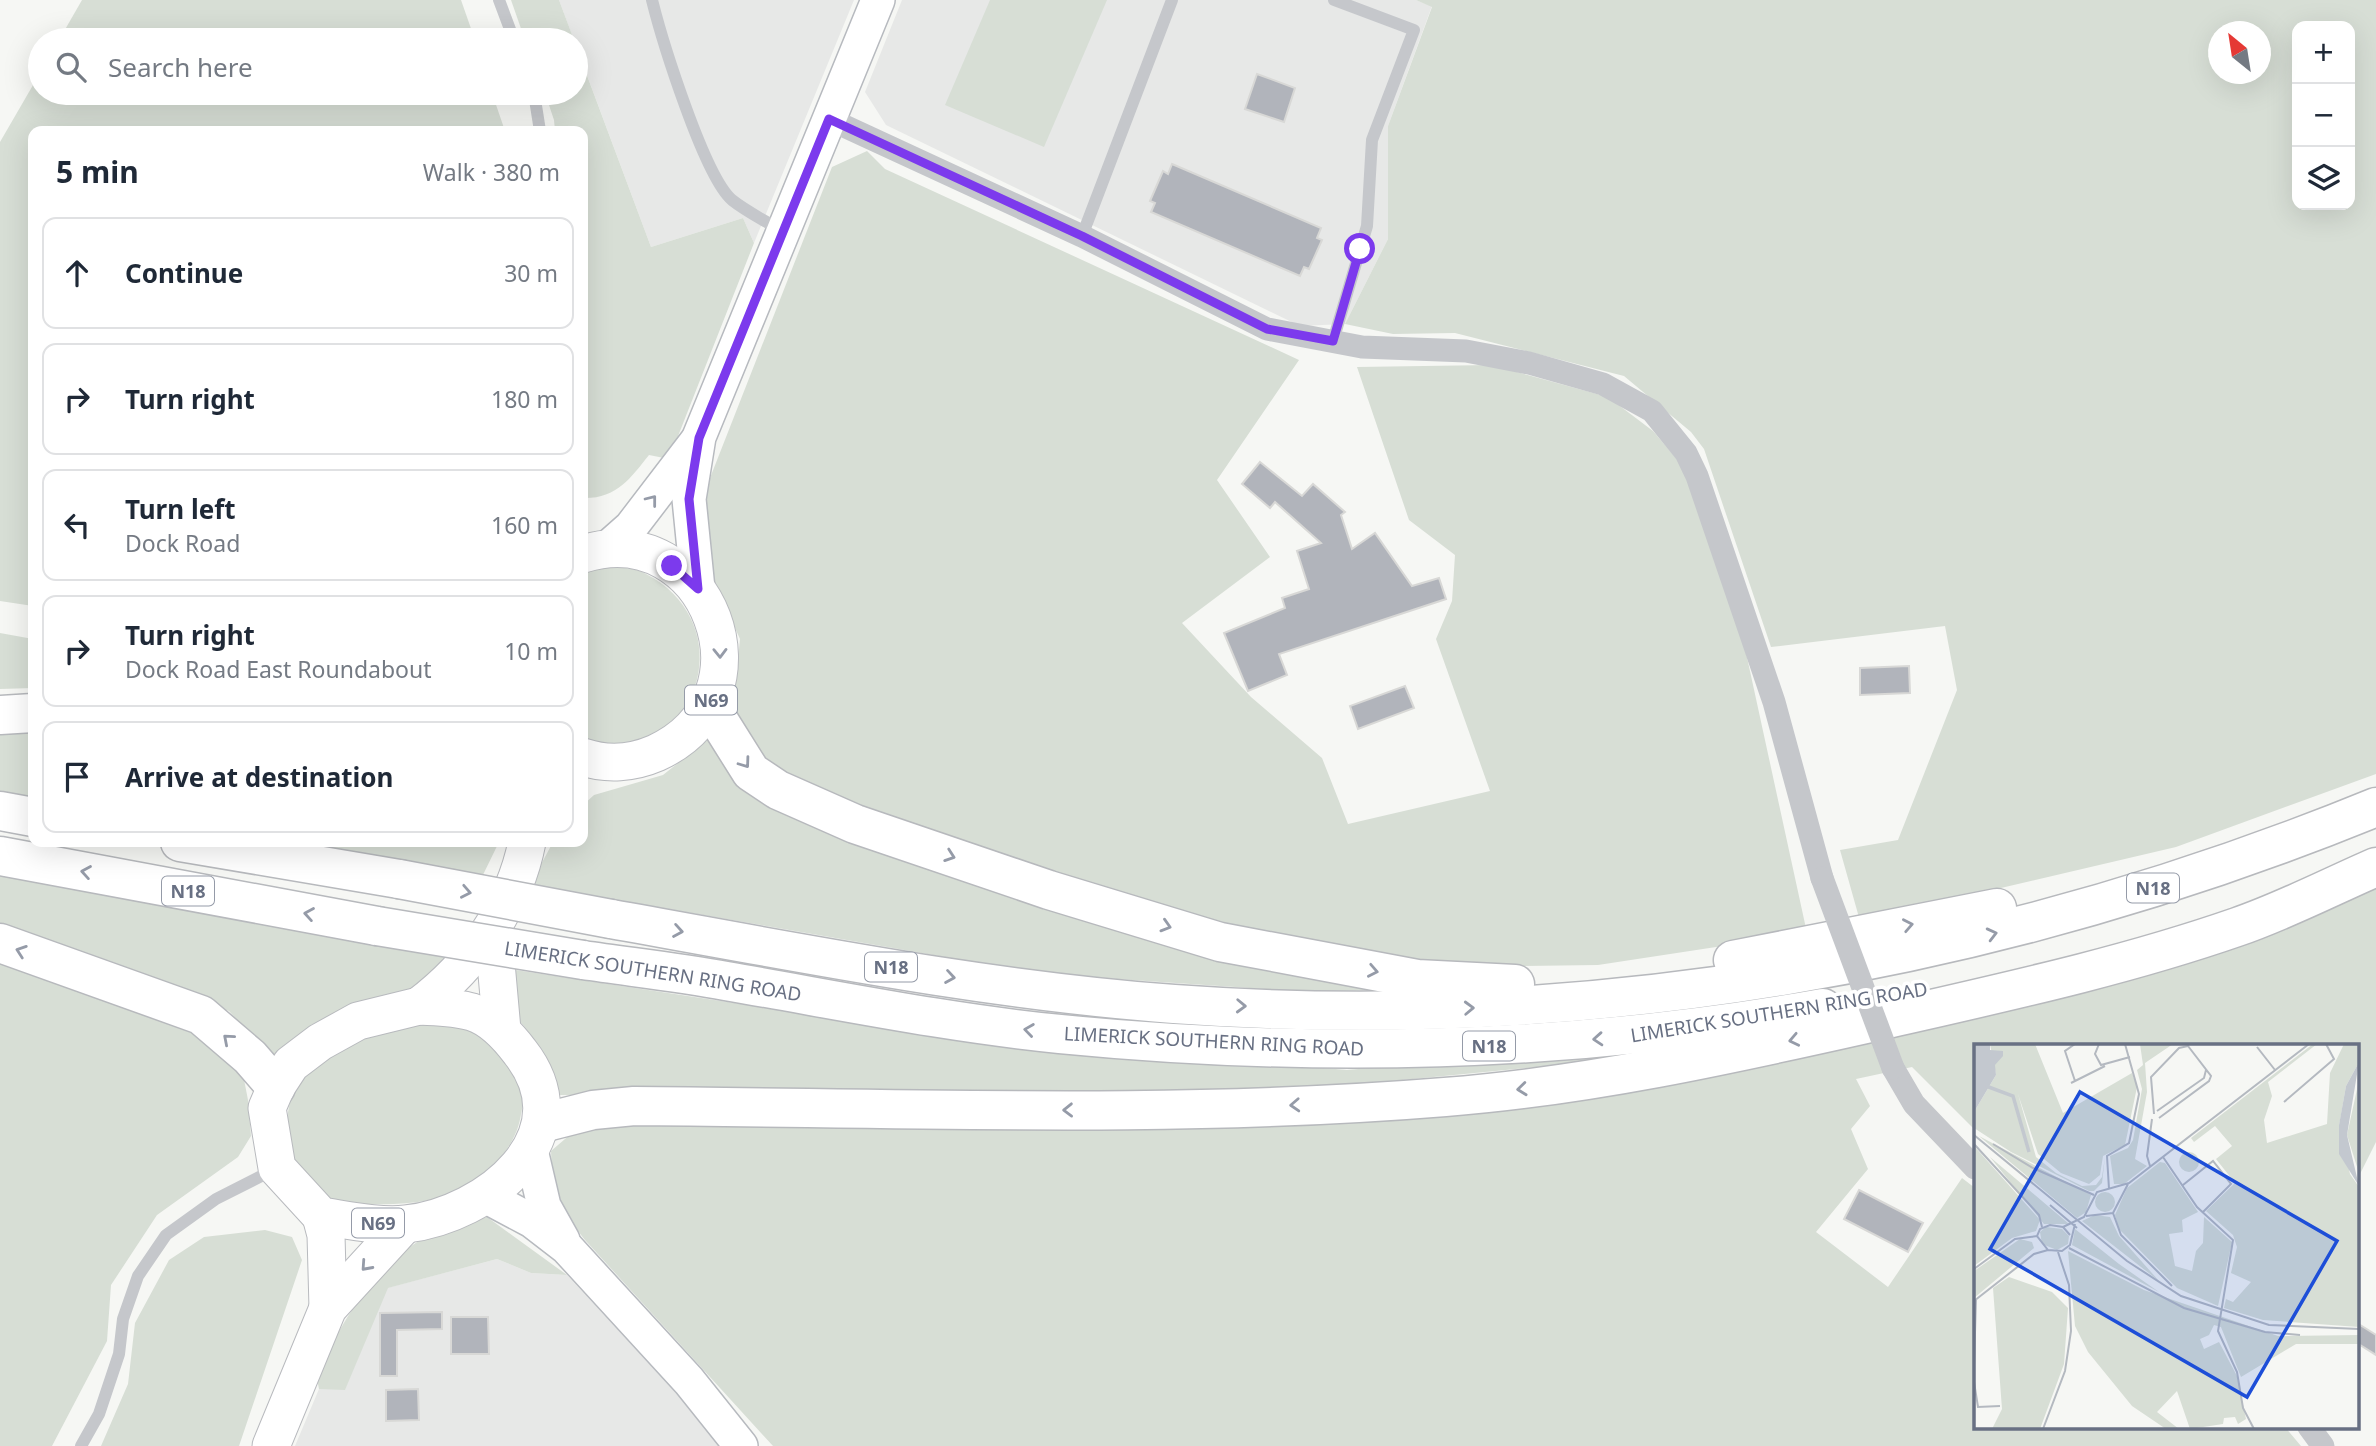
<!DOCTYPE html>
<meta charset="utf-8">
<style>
:root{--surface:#fff;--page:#f6f6f7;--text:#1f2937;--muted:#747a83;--line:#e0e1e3}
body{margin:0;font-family:"Noto Sans",sans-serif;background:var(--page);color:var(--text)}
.controls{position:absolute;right:21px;top:21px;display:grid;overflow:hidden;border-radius:14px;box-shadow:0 7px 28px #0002}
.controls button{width:63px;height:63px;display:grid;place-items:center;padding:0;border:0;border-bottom:2px solid var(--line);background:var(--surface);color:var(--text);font:35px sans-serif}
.compass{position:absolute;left:2208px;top:21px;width:63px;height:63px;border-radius:50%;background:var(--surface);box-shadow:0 7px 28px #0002;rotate:330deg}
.stop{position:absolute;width:21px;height:21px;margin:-16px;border:5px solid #7c3aed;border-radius:50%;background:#fff}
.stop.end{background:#7c3aed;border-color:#fff;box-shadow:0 2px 7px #0008}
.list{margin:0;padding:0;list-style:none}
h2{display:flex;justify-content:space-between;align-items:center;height:91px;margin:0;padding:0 28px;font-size:30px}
h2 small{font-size:23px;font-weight:400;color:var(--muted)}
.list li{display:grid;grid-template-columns:46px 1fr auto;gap:21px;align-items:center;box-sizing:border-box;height:112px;margin:0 14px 14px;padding:0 14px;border:2px solid var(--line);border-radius:14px}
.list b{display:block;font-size:26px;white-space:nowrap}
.list p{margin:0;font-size:23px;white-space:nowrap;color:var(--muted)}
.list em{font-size:23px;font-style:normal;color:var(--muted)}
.icon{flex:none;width:38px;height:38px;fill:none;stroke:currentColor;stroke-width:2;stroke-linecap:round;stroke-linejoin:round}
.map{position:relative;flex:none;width:2376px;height:1446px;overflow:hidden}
.search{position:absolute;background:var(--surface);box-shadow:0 7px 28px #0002;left:28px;top:28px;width:560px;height:77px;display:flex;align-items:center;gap:18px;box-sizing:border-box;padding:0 24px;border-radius:38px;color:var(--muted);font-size:26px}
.panel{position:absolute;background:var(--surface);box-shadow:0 7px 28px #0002;left:28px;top:126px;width:560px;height:721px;border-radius:14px}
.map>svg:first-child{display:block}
</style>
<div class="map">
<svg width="2376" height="1446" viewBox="0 0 2376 1446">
<rect width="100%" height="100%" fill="#f6f7f4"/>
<g fill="#e7e8e7">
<path d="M559,0H854L754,243L743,218L651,247Z"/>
<path d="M902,0H1416L1432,6L1388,126V239L1345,324L1300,326L886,125L865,92Z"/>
<path d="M497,1259L531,1273L567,1275L704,1423L719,1446H295L319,1389H345L387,1288Z"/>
</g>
<g fill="#d7ded5" fill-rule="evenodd">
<path d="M82,0H461L475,40H59Z"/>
<path d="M511,0H559L574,40H525Z"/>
<path d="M990,0H1107L1044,147L945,105Z"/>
<path d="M1416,0H2376V774L2176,847L1860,921L1840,850L1898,840L1957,690L1945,626L1771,647L1704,449L1691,432L1624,376L1455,333L1393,334L1345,324L1388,239V126L1432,7ZM2297,26H2350V205H2297ZM2218,32H2260V74H2218Z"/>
<path d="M576,46L651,247L743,218L754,243L669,459L649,455C630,479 616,499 583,498V131H555L554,120L545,93H576Z"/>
<path d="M40,73V93H492L505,131H33V606L0,601V142Z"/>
<path d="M867,151L885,169L1299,360L1217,480L1270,557L1182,623L1251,697L1322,758L1348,824L1490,791L1436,639L1452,601L1455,555L1409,520L1357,367L1491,365L1608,397L1653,431L1687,471L1743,639L1807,933L1598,965L1454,967L1311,945L1129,903L801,788L755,762L733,711L740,639L713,579L701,529L710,478L832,167Z"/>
<path d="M609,566C621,568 636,568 646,574C731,617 711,738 615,747C605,748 593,743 583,742V572Z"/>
<path d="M0,633L33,639V688L0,689Z"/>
<path d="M33,716V801L0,796V718Z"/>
<path d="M707,740L745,791L1216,958L1367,990L1296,991L1043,974L530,885L553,842H583V805L594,795L663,775Z"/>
<path d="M285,842H499L480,881L448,868Z"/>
<path d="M0,876L437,953L450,958L415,990L357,1004L311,1025L275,1061L229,1011L0,931Z"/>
<path d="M2376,880V1142L2357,1180V1045H1975V1130L1912,1067L1856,1079L1870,1106L1851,1129L1868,1169L1816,1232L1888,1287L1962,1178L1975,1188V1427H2285L2301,1446H773L585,1240C563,1212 552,1187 551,1151L572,1133L609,1124L1628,1084Z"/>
<path d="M0,959L200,1025L241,1064L248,1100L251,1136L238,1157L157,1215L111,1285L107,1341L52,1446H0Z"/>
<path d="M509,969L959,1037L1347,1070L1603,1047L1598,1061L1320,1088L1176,1093L554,1095C545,1060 539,1040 513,1014Z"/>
<path d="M420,1023C442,1025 479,1025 496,1042C503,1050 508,1065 513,1075C516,1081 521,1087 523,1094C525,1100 522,1108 521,1114C515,1157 471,1191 430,1200C403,1205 378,1205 351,1203C286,1197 271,1118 304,1071C328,1038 383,1033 420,1023Z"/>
<path d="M487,1217L567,1275L531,1273L497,1259L388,1288L345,1390L319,1389L316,1374C358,1294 390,1234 487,1217Z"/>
<path d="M265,1230L292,1237L302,1260L239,1446H101L128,1384L135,1323L169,1260L204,1237Z"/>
</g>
<g fill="#b1b4bb" stroke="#d8d8d6" stroke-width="2">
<path d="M1257,74L1295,88L1284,122L1245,109Z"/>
<path d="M1172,164L1321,228L1317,238L1322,240L1309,269L1304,267L1300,276L1151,212L1155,203L1150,201L1163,171L1168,174Z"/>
<path d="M1260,462L1302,496L1313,484L1345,512L1341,515L1352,549L1375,533L1412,586L1439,578L1446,599L1279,654L1287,675L1248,691L1224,633L1285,608L1282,598L1309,589L1297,551L1321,543L1275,502L1270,508L1242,484Z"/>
<path d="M1909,666L1910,693L1860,695V668Z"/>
<path d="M1405,686L1414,708L1358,729L1350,706Z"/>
<path d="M1859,1190L1923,1223L1908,1252L1844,1219Z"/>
<path d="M442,1312V1329L397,1330V1376H380V1313Z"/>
<path d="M451,1317H488L489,1354H451Z"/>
<path d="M2357,1323L2376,1335V1355L2357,1343Z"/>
<path d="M418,1389L419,1420L386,1421V1390Z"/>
</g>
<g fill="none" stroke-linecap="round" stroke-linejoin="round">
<g stroke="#b7babf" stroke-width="36">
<g id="secondary">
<path d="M605,550L631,527L696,442"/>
<path d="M698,589L689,499L699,437L878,0"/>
<path d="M531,1150L544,1206L563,1240"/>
<path d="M485,1196L532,1221L567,1248L689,1381L741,1446"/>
</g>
</g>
<g stroke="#b8babe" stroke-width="39">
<g id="primary">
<path d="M583,554C708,515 778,697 656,753C633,763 607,765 583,757"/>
<path d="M493,930L502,1030"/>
<path d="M419,1006C436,1007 455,1007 472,1012C491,1018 508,1036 520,1052C586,1136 487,1215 406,1224C379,1227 348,1220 321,1216L277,1168L267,1108L276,1087L291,1064L320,1042L358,1021Z"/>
<path d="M419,1006C472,966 514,908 527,842"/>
<path d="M321,1216L326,1235L328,1308"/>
<path d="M271,1446L328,1308L404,1225"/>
</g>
</g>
<g stroke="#b7b9bd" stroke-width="41">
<g id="trunk">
<path d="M709,705L751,772L778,790L855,824L1049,890L1220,942L1417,979L1515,984"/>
<path d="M0,715L33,713"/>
<path d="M0,811L33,817"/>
<path d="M180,842L399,879"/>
<path d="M0,856L377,926"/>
<path d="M611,919C797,952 984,990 1174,1004C1585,1034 1995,963 2376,807"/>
<path d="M0,943L201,1015L250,1057L276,1087"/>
<path d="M583,960C630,967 678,972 726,981C837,1000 948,1023 1060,1034C1316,1059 1570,1053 1823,1008"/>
<path d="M1733,960L1997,908"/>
<path d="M542,1123L593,1110L634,1106C904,1108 1176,1119 1445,1097C1587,1086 1728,1055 1866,1024C1991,995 2116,969 2237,927C2284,911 2330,887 2376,867"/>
</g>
</g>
<g stroke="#c5c7cb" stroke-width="12">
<path d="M499,0L514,40"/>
<path d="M652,0C662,40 704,176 732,200C747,212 766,221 783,232"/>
<path d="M534,93L540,131"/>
<path d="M1082,236L1172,0"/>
<path d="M1333,341L1367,226L1372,140L1414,30L1334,0"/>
<path d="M81,1446L99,1414L119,1354L123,1319L138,1276L166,1235L216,1199L277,1168"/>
</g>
<g stroke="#c5c7cb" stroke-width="23">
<path d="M829,119L1082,236L1267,329L1362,347L1466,351L1529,363L1603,384L1652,411L1686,453L1697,476L1774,702L1822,878"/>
<path d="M1893,1068L1914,1104L1975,1168"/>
<path d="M2309,1427L2323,1446"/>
</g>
<use href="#secondary" stroke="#fff" stroke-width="33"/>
<use href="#primary" stroke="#fff" stroke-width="37"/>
<use href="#trunk" stroke="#fff" stroke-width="38"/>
<g stroke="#b7b9bd" stroke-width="41" stroke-linecap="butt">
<g id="trunk-bridge">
<path d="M399,879L611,919"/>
<path d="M377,926L583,960"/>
</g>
</g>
<path stroke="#c5c7cb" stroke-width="23" d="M1822,878L1893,1068"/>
<use href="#trunk-bridge" stroke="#fff" stroke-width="38"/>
</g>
<defs><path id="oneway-chevron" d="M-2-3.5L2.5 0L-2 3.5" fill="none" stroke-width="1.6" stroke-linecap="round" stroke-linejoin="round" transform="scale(1.75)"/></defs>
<g stroke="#959ba8">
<use href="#oneway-chevron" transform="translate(652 500) rotate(-52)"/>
<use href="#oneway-chevron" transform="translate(720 653) rotate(89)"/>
<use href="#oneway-chevron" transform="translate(745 763) rotate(54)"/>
<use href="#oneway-chevron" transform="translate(950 856) rotate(19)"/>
<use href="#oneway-chevron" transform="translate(86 872) rotate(-170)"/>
<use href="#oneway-chevron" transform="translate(466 892) rotate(11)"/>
<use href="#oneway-chevron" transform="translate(309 914) rotate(-170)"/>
<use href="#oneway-chevron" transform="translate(1908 925) rotate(-11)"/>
<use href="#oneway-chevron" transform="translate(1166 926) rotate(17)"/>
<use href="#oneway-chevron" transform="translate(678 931) rotate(10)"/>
<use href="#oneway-chevron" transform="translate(1992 934) rotate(-14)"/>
<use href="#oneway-chevron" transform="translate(21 951) rotate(-161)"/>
<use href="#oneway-chevron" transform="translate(1373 971) rotate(11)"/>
<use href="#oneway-chevron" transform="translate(950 977) rotate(9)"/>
<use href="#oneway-chevron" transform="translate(1241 1006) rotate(2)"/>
<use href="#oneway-chevron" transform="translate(1469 1008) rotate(-2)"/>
<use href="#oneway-chevron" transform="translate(1029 1030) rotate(-172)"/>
<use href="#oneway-chevron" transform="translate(228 1039) rotate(-139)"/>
<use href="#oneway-chevron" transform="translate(1598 1039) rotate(176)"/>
<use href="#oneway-chevron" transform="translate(1794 1040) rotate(168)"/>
<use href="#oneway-chevron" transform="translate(1522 1089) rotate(174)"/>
<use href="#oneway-chevron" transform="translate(1295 1105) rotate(177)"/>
<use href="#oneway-chevron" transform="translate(1068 1110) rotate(179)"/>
<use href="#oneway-chevron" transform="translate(366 1266) rotate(132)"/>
</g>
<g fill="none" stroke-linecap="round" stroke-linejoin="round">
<path stroke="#7c3aed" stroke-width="9" d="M672,566L698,589L689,499L699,438L829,119L1082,236L1267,329L1333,341L1360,249"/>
</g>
<g text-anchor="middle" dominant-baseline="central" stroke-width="7" stroke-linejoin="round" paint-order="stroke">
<g fill="#fff" stroke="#959ba8" stroke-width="2">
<rect x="685" y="685.5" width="52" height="29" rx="5"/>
<rect x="2127" y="873.5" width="52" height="29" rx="5"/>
<rect x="162" y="876.5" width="52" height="29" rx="5"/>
<rect x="865" y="952.5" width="52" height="29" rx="5"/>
<rect x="1463" y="1031.5" width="52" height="29" rx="5"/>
<rect x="352" y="1208.5" width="52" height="29" rx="5"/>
</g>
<g font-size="18" font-weight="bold" fill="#687083">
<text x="711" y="700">N69</text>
<text x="2153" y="888">N18</text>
<text x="188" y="891">N18</text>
<text x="891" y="967">N18</text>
<text x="1489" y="1046">N18</text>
<text x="378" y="1223">N69</text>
</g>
<g font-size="19" fill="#687083" stroke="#fff">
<text transform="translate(653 971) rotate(9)">LIMERICK SOUTHERN RING ROAD</text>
<text transform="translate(1779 1012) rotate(-9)">LIMERICK SOUTHERN RING ROAD</text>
<text transform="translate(1214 1041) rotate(3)">LIMERICK SOUTHERN RING ROAD</text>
</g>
</g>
<g transform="translate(1974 1044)">
<rect width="385" height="385" fill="#f6f7f4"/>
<path d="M16,0H61L89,69L158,29L163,43L151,101L129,112L126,131L115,140L87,129L64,110L44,50L62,113L82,129L108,142L122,141L128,133L131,113L128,139L120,147H115L37,108L0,84V68L22,31ZM166,0H199L171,19L173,48L161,115L173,122L150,140H140L136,112L154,104L159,96L168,45L163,26L169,21ZM339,0H343L294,38L298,52L290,76L293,99L353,80L356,29L370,0H385V18L372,42L365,82L376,130L385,143V283L289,276L250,264L252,255L259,258L277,238L257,229L263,203L259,191L232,167L261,139L242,115L258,102L241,82L220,98L217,94ZM385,36V129L373,91ZM5,92L117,151L112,168L103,174ZM0,102L66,176L62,187L38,194L0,222ZM205 118a10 10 0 1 1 20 0a10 10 0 1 1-20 0ZM16,113L95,180H70ZM186,118L191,119L224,168L208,176L209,188L195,190L201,222L218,227L222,207L229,199L230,173L258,198L244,262L203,244L144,184L141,171L153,144ZM121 158a10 10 0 1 1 20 0a10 10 0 1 1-20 0ZM121,171L136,173L145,192L185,237L108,177ZM72,183L88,185L95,192L94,200L83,206L68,200L66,188ZM101,185L145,220L185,248L98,201ZM46,195L58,198L60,204L0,254V227ZM94,207L170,246L304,292L385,291V300H322L267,333L247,283L240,281L235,291L226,295L230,305L245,298L263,332L272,375L264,380L261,373L250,374L249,380L216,385L203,347L183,368L205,385H192L158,362L114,308L101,282ZM35,233L78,248L94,264L90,320L66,385H18L28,365L19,244Z" fill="#d7ded5"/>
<path d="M0,0H16V6L29,7V12L21,21L22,31L0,68ZM385,18L373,91L385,142L365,110V81L372,42Z" fill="#c3c8cf"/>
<path fill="none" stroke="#c3c8cf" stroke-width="3.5" d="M12,42L39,52L55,108"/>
<path fill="none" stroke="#b4b9c0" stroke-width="2" d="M101,0L91,7L101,37M125,0L121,10L127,21L156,13M283,3L301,26M97,39L131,22M310,58L360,15L352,0M183,67L230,34L232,26M180,70L177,33L205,4L214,2L237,32L235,37L185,74M0,91L153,217L207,252L295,281L385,285M0,100L65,171L68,183M19,100L59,124L120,151M189,113L223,163L259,196L244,287L263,328L269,364L280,385M176,122L173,112L178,75M209,141L239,117L257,140L229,168M135,145L133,112L155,99L165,50L151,0M76,161L103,184M139,169L147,191L198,242M112,172L139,169L154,140M89,183L110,173L123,148L155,139L335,0M96,191L89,183L76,181L66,185L63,192L74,206L88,207L96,201L101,180M95,204L210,264L291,288L326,291M0,225L41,195L63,192M0,257L60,210L74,206M0,321L2,256M0,338L4,363L26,362M69,385L91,327L97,287L95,241L84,208"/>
<path fill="#1d4ed8" fill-opacity="0.15" stroke="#1d4ed8" stroke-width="3.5" d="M106,48L363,197L273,353L16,205Z"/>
<rect width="385" height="385" fill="none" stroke="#687083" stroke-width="3.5"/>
</g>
</svg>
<div class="controls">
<button>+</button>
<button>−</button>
<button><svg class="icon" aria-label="layers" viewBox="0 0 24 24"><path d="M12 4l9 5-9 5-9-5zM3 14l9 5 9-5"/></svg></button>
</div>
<svg class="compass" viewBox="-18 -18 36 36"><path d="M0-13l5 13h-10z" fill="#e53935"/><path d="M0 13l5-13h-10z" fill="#747a83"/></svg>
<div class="stop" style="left:1360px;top:249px"></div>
<div class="stop end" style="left:672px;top:566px"></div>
<div class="search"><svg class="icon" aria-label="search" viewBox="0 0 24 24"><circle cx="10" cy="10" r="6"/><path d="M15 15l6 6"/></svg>Search here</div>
<section class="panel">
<h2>5 min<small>Walk · 380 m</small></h2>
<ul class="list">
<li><svg class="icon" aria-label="ahead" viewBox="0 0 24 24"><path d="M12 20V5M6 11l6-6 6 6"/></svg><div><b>Continue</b></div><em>30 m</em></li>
<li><svg class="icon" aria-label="right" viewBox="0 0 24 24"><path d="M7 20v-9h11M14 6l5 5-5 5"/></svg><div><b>Turn right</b></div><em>180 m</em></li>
<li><svg class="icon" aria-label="left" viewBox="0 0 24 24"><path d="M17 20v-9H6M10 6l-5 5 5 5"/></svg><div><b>Turn left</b><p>Dock Road</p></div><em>160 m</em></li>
<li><svg class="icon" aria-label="right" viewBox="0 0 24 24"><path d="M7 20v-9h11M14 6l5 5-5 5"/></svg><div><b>Turn right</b><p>Dock Road East Roundabout</p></div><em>10 m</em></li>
<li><svg class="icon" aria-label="arrive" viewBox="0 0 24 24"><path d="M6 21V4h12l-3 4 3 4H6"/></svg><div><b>Arrive at destination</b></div></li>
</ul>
</section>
</div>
